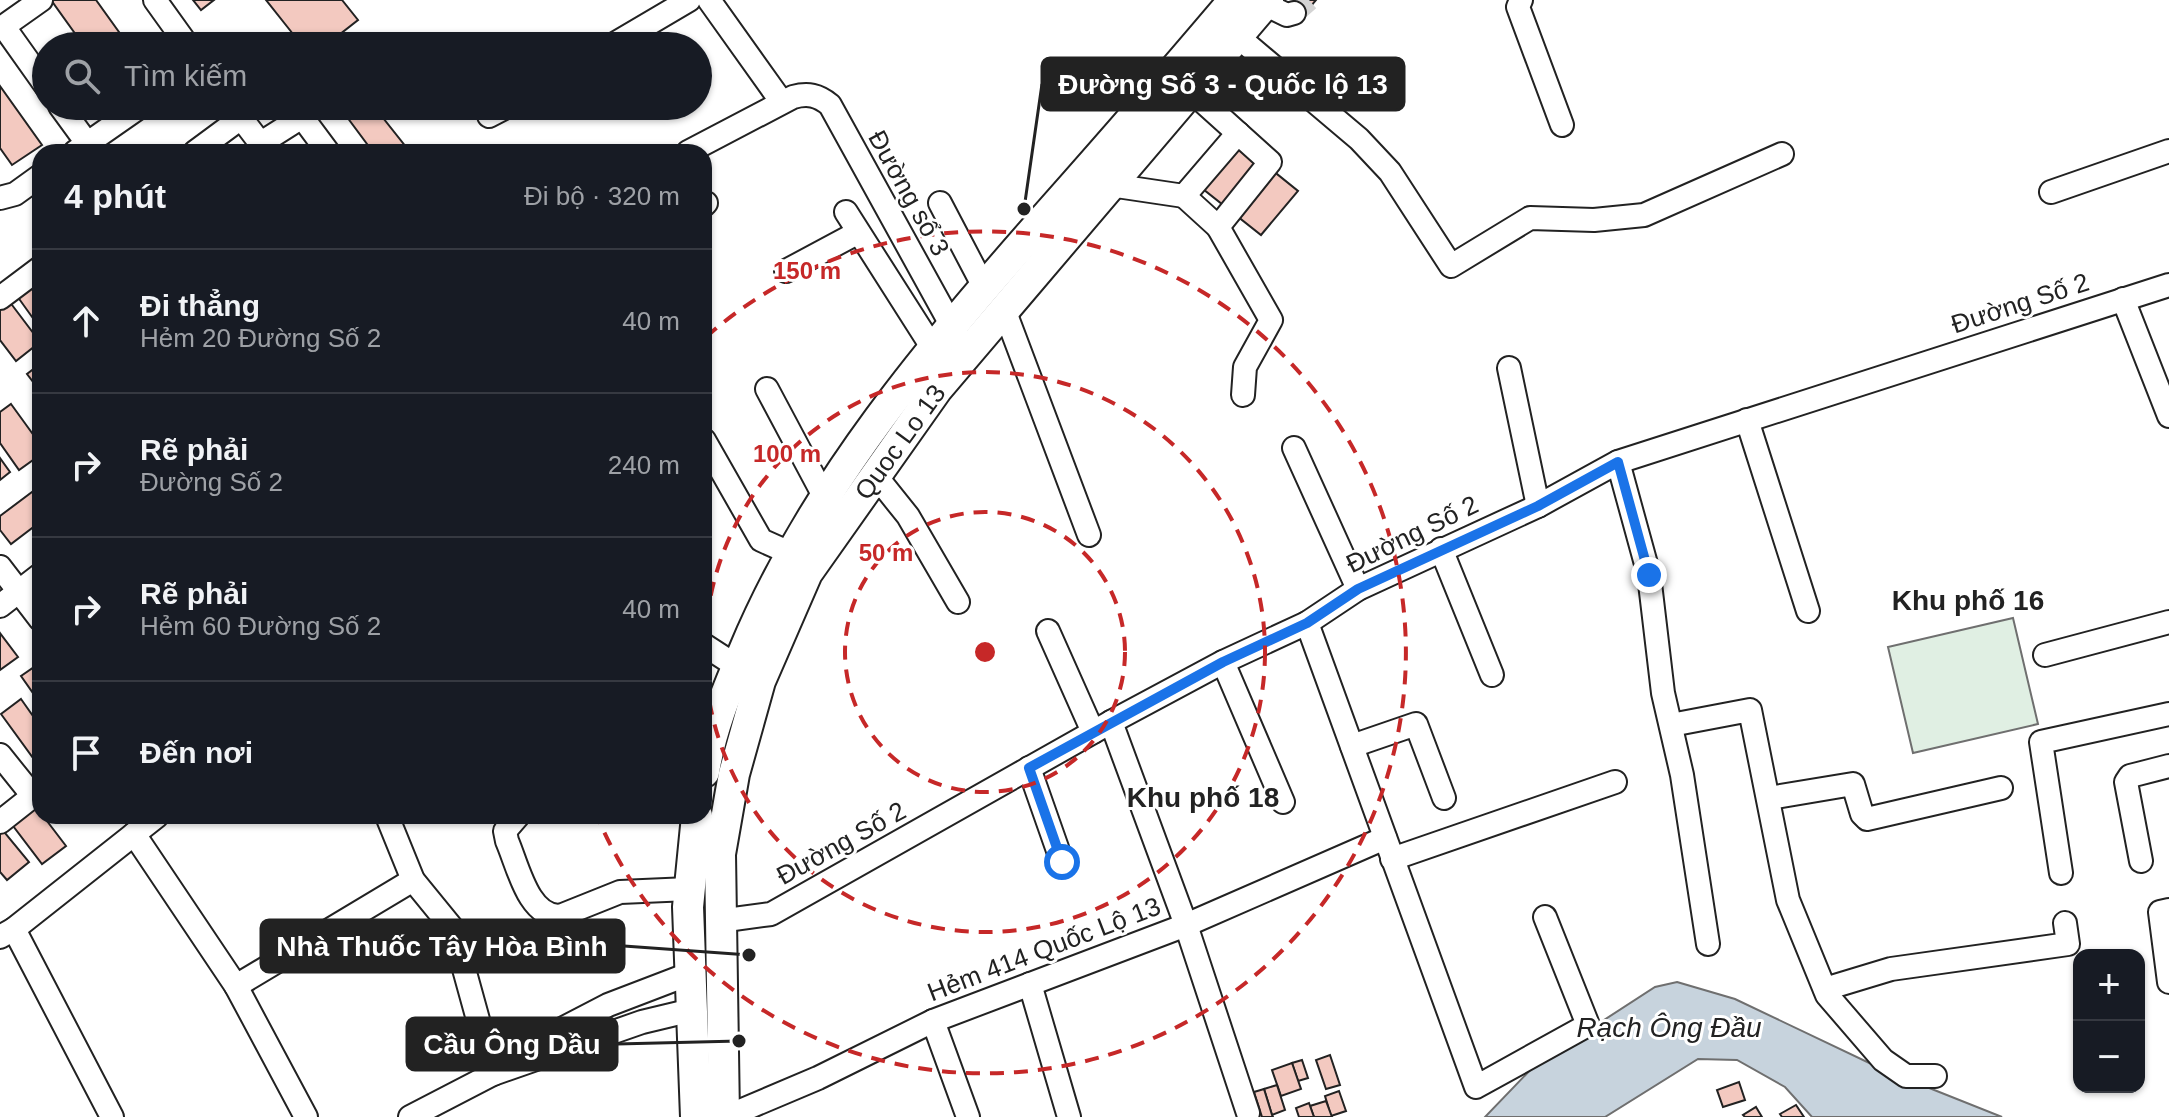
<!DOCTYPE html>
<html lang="vi">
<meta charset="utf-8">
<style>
:root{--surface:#171b24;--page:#242831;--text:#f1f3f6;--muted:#9ea1a6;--line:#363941}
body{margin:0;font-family:Arial,sans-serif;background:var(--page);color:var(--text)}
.controls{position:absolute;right:24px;bottom:24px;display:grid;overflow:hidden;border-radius:16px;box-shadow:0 2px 6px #0004}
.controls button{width:72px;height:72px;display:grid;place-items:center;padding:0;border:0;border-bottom:2px solid var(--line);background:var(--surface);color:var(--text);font:40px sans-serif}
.stop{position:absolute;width:24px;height:24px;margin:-18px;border:6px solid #1a73e8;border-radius:50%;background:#fff}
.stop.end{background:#1a73e8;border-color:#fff;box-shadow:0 2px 8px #0008}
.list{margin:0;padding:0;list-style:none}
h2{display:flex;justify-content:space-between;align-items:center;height:104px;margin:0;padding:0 32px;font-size:34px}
h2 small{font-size:26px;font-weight:400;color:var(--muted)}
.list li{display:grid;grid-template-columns:52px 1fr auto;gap:24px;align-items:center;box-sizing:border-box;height:144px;padding:0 32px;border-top:2px solid var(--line)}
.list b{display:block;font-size:30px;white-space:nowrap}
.list p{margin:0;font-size:26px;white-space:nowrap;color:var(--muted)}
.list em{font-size:26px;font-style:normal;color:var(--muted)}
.icon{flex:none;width:44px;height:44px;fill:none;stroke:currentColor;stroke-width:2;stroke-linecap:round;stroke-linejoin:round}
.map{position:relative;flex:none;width:2169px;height:1117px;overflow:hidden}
.search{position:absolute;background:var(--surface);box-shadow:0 2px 6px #0004;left:32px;top:32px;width:680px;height:88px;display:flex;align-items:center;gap:20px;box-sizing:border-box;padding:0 28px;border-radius:44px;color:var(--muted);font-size:30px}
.panel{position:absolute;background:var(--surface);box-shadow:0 2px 6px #0004;left:32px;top:144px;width:680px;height:680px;border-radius:24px}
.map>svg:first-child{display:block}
</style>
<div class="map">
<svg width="2169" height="1117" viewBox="0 0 2169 1117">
<rect width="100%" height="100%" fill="#fff"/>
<path fill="#e0efe3" stroke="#6f6f6f" stroke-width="2" d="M2013,618L2038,724L1913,753L1888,647Z"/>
<path fill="#c7d3dd" stroke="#6f6f6f" stroke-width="2" d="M1677,982L1735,999L1884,1070L2002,1117H1812L1785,1087L1737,1060L1698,1059L1605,1117H1485L1536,1064L1655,987Z"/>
<g fill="#f3c9c0" stroke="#222" stroke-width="2">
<path d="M51,0H96L129,46H84Z"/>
<path d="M193,0H214L201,10Z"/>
<path d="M266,0H342L358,20L339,35L348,46H279L293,34Z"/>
<path d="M1294,0H1316L1301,18L1288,7Z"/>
<path d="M0,86L42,145L12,165L0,148Z"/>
<path d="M362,106H381L376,109L410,152H373L347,117Z"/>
<path d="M1241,145L1298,191L1261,235L1203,189Z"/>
<path d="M40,276V328L12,289Z"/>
<path d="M6,297L40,342L16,361L0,340V302Z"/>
<path d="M40,364V391L27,374Z"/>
<path d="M11,404L40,444V455L19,470L0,443V412Z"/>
<path d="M0,458L10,472L0,480Z"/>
<path d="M40,486V522L11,544L0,530V516Z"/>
<path d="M0,633L18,657L0,670Z"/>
<path d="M40,663V703L21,676Z"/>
<path d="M21,699L40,726V759L36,762L1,714Z"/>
<path d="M31,800L66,846L42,864L7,818Z"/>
<path d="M0,827L29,862L7,880L0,872Z"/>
<path d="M1330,1055L1340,1085L1326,1089L1316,1060Z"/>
<path d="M1302,1060L1308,1078L1298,1081L1292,1063Z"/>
<path d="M1292,1063L1301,1089L1281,1096L1272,1070Z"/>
<path d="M1739,1082L1745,1100L1723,1107L1717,1090Z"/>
<path d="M1277,1085L1285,1110L1272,1115L1264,1089Z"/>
<path d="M1264,1089L1272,1115L1273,1117H1262L1254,1092Z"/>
<path d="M1339,1091L1346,1111L1331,1116L1325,1096Z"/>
<path d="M1326,1101L1332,1117H1314L1310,1106Z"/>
<path d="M1309,1103L1314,1117H1299L1296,1108Z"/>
<path d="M1796,1105L1804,1117H1782L1780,1114Z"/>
<path d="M1756,1107L1762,1117H1745L1743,1115Z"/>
</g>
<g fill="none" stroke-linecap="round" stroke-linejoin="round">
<path stroke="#d3d3d3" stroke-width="22" stroke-dasharray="22 11" stroke-linecap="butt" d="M1294,13L1309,0"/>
<g stroke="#222" stroke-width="26">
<g id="minor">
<path d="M155,0L188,46"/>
<path d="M709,0L781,101"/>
<path d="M1521,0L1518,7L1562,125"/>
<path d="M1264,4L1287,15L1294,13"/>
<path d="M4,27L46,86"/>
<path d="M0,29L41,0"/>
<path d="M1237,36L1359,139L1390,172L1451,266L1530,218L1594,220L1644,215L1782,154"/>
<path d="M611,46L689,0"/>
<path d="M1190,90L1270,162L1218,227L1271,320L1245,367L1243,395"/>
<path d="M60,106L87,143"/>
<path d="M232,106L267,152"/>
<path d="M489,116L508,106"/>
<path d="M261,143L302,117L328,152"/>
<path d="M75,152L141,106"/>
<path d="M195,152L241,118"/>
<path d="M688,152L793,97C808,93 818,95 830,105L959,339"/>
<path d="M1110,185L1184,196L1238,133"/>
<path d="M2051,192L2169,151"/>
<path d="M1184,196L1218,227"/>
<path d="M0,198L15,194L40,176"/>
<path d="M940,203L984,287"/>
<path d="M704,205L706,203"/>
<path d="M846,212L932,347"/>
<path d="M786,271L857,233"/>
<path d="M0,298L40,268"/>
<path d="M2123,299L2169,416"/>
<path d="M1005,312L1089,535"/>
<path d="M1509,368L1538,506"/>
<path d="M767,389L824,496"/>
<path d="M1747,420L1808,611"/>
<path d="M704,440L761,540L790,553"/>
<path d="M1294,448L1358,589"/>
<path d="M1618,462L1649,575L1663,693L1682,775L1708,944"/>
<path d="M876,476L908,516L958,602"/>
<path d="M1441,549L1492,675"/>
<path d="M0,567L40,619"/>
<path d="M0,606L40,575"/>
<path d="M1307,623L1476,1087L1588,1025L1545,917"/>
<path d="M1048,631L1093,732"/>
<path d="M704,645L738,667"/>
<path d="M2045,655L2169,622"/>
<path d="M1223,662L1283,802"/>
<path d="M1111,722L1186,925L1248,1113"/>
<path d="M1671,725L1750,710L1788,900L1827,995L1883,1060L1906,1076H1935"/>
<path d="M1352,746L1416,724L1444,798"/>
<path d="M0,755L33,796L40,792"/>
<path d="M1029,768L1062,862"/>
<path d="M1769,798L1853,784L1862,814L1867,819L2001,788"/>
<path d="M387,816L413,880L453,929L493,1074"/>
<path d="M518,816L505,831L507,841C518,866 528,917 560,916L620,892L689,889"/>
<path d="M0,822L33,796"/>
<path d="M134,834L236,986L306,1117"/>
<path d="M1392,859L1615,782"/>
<path d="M2141,861L2126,782L2130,776L2169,766"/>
<path d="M2061,873L2041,742L2169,714"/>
<path d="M2169,910L2160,912L2169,982"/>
<path d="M719,921L771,914L1111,722L1223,662L1307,623L1358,589L1538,506L1618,462L2169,285"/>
<path d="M14,929L157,816"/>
<path d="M0,937L14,929L112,1117"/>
<path d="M1030,984L1069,1117"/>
<path d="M236,986L413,880"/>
<path d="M1825,989L1891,969L2068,944L2065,923"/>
<path d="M933,1021L968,1117"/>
<path d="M558,1031L608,1005L689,974"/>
<path d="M410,1117L493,1074L642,1022L692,1010"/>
<path d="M726,1117L818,1078L933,1021L1186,925L1385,838"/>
</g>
</g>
<g stroke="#222" stroke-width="34">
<g id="highway">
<path d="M704,772C711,728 727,691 744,651C814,483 932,346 1051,211C1113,141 1174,71 1234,0"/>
<path d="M696,1117L688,907L697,816"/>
<path d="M724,1117L720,854L734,774L760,681L807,573L937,389L1268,0"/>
</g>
</g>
<use href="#minor" stroke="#fff" stroke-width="22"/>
<use href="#highway" stroke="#fff" stroke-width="30"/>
</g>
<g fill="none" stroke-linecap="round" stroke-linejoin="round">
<path stroke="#1a73e8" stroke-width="10" d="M1062,862L1029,768L1223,662L1307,623L1358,589L1538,506L1618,462L1649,575"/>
</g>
<g fill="none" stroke="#c62828" stroke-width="4" stroke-dasharray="14 10">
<circle cx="985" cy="652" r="140"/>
<circle cx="985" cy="652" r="280"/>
<path d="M706 337A421 421 0 1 1 597 816"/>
</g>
<g text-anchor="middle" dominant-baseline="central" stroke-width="6" stroke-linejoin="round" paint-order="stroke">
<g font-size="26" fill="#222" stroke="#fff">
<text transform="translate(909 193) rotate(61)">Đường sổ 3</text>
<text transform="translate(2020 303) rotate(-18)">Đường Số 2</text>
<text transform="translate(900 442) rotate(-54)">Quoc Lo 13</text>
<text transform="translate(1412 534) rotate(-26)">Đường Số 2</text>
<text transform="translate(841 843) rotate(-29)">Đường Số 2</text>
<text transform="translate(1044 949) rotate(-21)">Hẻm 414 Quốc Lộ 13</text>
</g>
<g font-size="28" font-weight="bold" fill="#222" stroke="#fff">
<text x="1968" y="600">Khu phố 16</text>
<text x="1203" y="797">Khu phố 18</text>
</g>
<g font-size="28" font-style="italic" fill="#222" stroke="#fff">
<text x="1669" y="1027">Rạch Ông Đầu</text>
</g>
</g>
<circle cx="985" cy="652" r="12" fill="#c62828" stroke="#fff" stroke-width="4"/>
<g font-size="24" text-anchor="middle" font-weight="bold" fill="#c62828" stroke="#fff" stroke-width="6" stroke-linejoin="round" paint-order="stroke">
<text x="807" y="279">150 m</text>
<text x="787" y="462">100 m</text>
<text x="886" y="561">50 m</text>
</g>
<path fill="none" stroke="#222" stroke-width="3" d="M1024 209L1042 84M749 955L624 946M739 1041L617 1044"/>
<g fill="#222" stroke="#fff" stroke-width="3">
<circle cx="1024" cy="209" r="8"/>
<circle cx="749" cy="955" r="8"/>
<circle cx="739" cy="1041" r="8"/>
</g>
<g fill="#222" stroke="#222" stroke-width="3">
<rect x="1042" y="58" width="362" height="52" rx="8"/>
<rect x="261" y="920" width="363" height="52" rx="8"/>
<rect x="407" y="1018" width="210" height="52" rx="8"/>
</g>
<g font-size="28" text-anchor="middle" font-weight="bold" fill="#fff">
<text x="1223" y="94">Đường Số 3 - Quốc lộ 13</text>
<text x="442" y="956">Nhà Thuốc Tây Hòa Bình</text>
<text x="512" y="1054">Cầu Ông Dầu</text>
</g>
</svg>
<div class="controls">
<button>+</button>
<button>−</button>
</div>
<div class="stop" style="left:1062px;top:862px"></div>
<div class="stop end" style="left:1649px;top:575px"></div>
<div class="search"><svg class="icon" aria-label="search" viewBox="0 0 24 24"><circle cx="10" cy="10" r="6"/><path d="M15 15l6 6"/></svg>Tìm kiếm</div>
<section class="panel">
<h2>4 phút<small>Đi bộ · 320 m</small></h2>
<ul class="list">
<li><svg class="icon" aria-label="ahead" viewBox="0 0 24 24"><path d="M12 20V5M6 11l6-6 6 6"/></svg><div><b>Đi thẳng</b><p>Hẻm 20 Đường Số 2</p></div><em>40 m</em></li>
<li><svg class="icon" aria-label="right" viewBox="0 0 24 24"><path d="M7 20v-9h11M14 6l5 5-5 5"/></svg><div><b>Rẽ phải</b><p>Đường Số 2</p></div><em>240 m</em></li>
<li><svg class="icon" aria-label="right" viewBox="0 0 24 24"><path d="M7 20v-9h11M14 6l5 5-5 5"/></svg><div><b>Rẽ phải</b><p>Hẻm 60 Đường Số 2</p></div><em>40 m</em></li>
<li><svg class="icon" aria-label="arrive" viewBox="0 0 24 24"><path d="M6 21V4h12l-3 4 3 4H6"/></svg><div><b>Đến nơi</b></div></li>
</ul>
</section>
</div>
